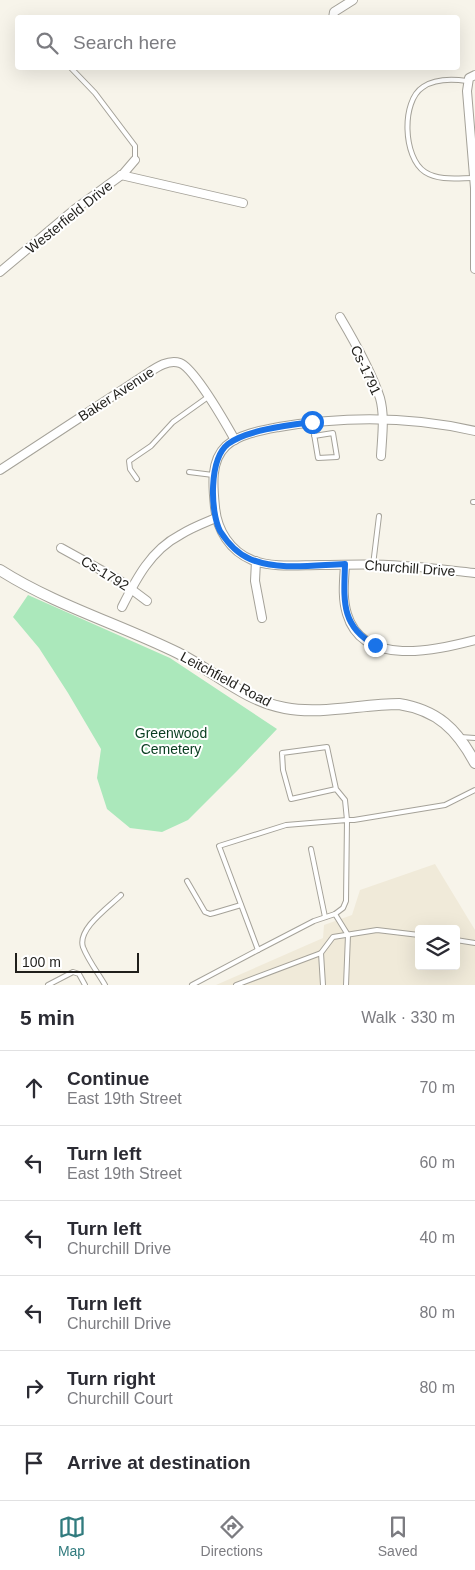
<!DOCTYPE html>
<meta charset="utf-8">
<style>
:root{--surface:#fff;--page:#f7f7f7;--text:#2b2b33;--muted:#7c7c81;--line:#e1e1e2;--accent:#317b7e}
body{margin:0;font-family:Arial,sans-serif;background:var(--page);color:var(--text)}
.controls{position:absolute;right:15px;bottom:15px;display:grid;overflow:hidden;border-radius:5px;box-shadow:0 5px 20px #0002}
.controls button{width:45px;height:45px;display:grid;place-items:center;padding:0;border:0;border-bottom:1px solid var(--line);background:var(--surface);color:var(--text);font:25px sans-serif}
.scale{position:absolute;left:15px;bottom:12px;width:124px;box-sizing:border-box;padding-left:5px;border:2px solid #201f1b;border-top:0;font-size:14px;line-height:18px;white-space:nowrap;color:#201f1b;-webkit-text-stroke:4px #fff;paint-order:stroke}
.stop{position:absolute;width:15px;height:15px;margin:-11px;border:4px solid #1a73e8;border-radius:50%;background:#fff}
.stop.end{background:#1a73e8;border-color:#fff;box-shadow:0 1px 5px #0008}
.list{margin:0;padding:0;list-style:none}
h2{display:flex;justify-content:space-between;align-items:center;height:65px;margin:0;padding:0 20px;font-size:21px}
h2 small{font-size:16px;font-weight:400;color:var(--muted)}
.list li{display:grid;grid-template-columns:32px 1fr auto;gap:15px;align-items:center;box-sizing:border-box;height:75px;padding:0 20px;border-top:1px solid var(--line)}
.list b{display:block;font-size:19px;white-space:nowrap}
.list p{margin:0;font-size:16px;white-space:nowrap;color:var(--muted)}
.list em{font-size:16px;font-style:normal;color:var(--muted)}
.icon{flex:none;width:28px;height:28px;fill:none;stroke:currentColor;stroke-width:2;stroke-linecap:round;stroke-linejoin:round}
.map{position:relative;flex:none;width:475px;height:985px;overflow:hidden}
.search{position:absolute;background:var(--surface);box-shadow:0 5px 20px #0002;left:15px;right:15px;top:15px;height:55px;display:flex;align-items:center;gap:12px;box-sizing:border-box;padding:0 18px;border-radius:5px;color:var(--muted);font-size:19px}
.sheet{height:515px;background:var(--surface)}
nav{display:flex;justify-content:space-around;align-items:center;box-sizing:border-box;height:70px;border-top:1px solid var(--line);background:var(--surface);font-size:14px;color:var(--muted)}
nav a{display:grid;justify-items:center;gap:2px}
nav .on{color:var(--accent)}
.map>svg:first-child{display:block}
</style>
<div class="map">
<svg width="475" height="985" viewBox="0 0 475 985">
<rect width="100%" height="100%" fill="#f7f4ea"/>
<path fill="#f0ead9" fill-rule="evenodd" d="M435,864L475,930V985H216L323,938L324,925L352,915L360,890ZM419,929H456V966H419Z"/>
<path fill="#abe8bb" d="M28,595L170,658L277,729L237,771L188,820L162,832L130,828L107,809L97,778L101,749L68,693L39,648L13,617Z"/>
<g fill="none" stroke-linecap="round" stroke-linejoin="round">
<g stroke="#a5a299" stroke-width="6">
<g id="service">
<path d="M71,68L95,93L135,146V160"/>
<path d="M467,81C453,79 436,78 423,87C401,101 403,158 425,172C439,181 458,178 474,178"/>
<path d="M312,422L318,458L337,457L333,433L314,436"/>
<path d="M189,472L213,475"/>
<path d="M137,479L130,469L129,461L151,446L173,422L208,397"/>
<path d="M473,502H475"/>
<path d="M373,565L379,516"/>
<path d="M460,737L475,738"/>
<path d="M336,789L291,799L283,770L282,753L327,747L336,789L345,800L347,820L346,901L343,908L335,914L314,921L258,950L219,846L286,825L347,820H354L445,805L475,790"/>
<path d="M311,849L325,917"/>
<path d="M187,881L205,912L210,914L214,913L241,905"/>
<path d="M335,914L348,935L346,985"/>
<path d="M456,940L475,943"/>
<path d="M48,985L73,972L79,974L85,985"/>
<path d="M105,985C98,973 88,960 83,947C77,929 109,907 121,895"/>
<path d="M192,985L258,950"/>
<path d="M236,985L321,953"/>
<path d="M323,985L321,953L333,937L377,930L419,935"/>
</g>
</g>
<g stroke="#a5a299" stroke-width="10">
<g id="minor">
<path d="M333,18L334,12L353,0"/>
<path d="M475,75L469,78L467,91L475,188V269"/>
<path d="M121,175L243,203"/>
<path d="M0,272L75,209L123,174L135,160"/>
<path d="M340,317C353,339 372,373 380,398C385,416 382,437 381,456"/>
<path d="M475,431C410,416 345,416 279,427C263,430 239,434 226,446C210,461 213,487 215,507C217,530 230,551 252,560C273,568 298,565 320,565C343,565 365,564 388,565C417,566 446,570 475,573"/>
<path d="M0,470L148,373C157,367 169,359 180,363C194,368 226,424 235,440"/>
<path d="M61,548L119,580L147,601"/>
<path d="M256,561L255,581L262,618"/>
<path d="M345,565C344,581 342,598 347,614C363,668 436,650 475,640"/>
<path d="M122,607C136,579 151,550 180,535C191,528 204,523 216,518"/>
</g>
</g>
<g stroke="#a5a299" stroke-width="12">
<path id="tertiary" d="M0,570C55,605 119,624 178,653C214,671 245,701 285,708C321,715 362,704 399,704C437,710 457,729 475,763"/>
</g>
<use href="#service" stroke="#fff" stroke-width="4"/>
<use href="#minor" stroke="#fff" stroke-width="8"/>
<use href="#tertiary" stroke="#fff" stroke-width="10"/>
</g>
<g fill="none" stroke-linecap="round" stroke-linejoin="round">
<path stroke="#1a73e8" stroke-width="6" d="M312,422C289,425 246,430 228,444C209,459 210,511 220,531C227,542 238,554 250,559C278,571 315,565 345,564C344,599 340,626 375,645"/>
</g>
<g text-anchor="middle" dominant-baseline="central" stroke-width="4" stroke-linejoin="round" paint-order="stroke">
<g font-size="14" fill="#201f1b" stroke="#fff">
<text transform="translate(69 217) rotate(-39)">Westerfield Drive</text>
<text transform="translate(366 370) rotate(65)">Cs-1791</text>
<text transform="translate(116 394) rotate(-33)">Baker Avenue</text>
<text transform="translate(410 568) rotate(4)">Churchill Drive</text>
<text transform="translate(105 573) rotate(31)">Cs-1792</text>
<text transform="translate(226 679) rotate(28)">Leitchfield Road</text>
</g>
<g font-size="14" fill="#063c1e" stroke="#fff">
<text x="171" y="733">Greenwood<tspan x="171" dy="16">Cemetery</tspan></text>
</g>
</g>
</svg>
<div class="controls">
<button><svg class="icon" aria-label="layers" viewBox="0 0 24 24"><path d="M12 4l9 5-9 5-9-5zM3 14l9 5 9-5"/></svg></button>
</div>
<div class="scale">100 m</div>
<div class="stop" style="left:312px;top:422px"></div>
<div class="stop end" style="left:375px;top:645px"></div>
<div class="search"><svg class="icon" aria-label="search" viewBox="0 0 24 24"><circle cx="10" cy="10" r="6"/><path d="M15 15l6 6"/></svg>Search here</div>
</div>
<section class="sheet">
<h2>5 min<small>Walk · 330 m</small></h2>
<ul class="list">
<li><svg class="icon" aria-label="ahead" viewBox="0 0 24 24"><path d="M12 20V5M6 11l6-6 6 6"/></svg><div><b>Continue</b><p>East 19th Street</p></div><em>70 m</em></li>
<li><svg class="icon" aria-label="left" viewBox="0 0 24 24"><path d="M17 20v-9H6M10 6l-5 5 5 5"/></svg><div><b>Turn left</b><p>East 19th Street</p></div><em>60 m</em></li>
<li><svg class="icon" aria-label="left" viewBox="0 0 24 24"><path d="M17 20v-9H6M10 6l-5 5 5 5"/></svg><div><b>Turn left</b><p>Churchill Drive</p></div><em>40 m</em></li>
<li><svg class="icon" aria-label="left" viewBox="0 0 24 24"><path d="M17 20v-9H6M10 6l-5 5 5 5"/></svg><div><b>Turn left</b><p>Churchill Drive</p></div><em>80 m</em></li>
<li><svg class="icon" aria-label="right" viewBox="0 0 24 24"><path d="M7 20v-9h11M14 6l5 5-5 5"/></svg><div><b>Turn right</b><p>Churchill Court</p></div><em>80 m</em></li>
<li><svg class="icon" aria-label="arrive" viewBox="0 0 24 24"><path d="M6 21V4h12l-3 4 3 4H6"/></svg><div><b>Arrive at destination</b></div></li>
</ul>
</section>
<nav>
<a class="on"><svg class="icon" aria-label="map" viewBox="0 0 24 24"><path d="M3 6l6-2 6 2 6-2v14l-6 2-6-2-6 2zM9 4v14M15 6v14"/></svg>Map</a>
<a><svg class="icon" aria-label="directions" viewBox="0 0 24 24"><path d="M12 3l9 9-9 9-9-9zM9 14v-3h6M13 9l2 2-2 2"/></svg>Directions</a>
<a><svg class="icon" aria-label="saved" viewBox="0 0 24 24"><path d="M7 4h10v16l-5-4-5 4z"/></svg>Saved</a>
</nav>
